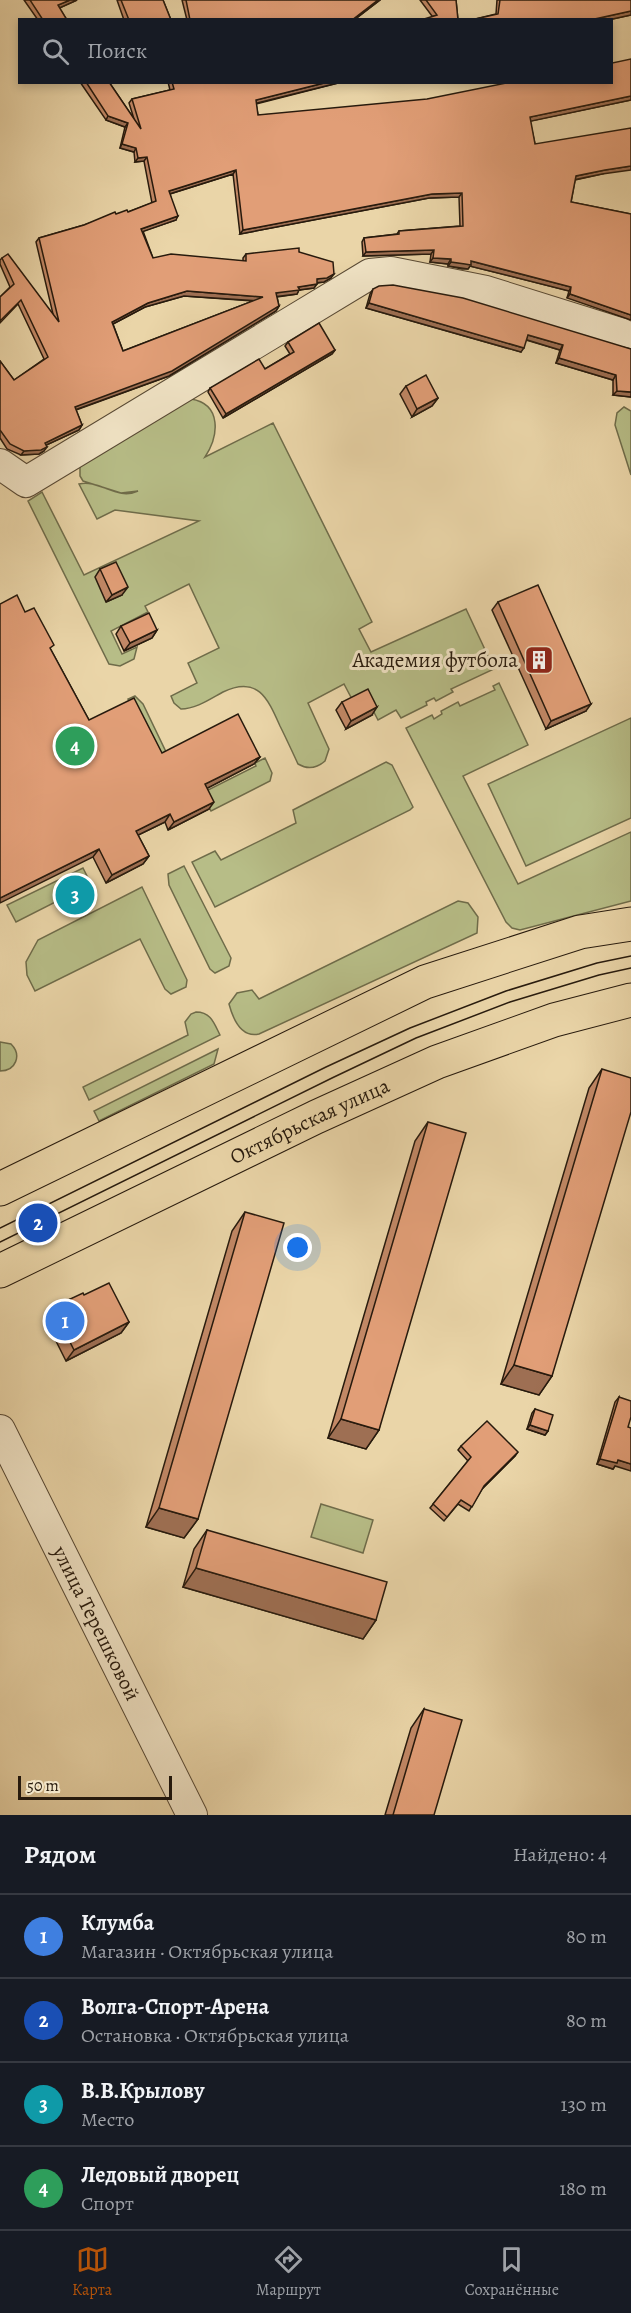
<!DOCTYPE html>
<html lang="ru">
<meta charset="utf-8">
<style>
:root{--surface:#171b24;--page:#20242c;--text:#f1f3f6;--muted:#9ea1a6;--line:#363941;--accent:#b45309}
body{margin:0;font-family:Alegreya,serif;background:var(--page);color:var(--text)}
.scale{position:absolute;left:18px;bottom:15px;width:154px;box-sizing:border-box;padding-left:6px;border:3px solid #271a0d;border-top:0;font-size:16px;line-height:21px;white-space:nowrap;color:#271a0d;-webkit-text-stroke:4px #f1e4c6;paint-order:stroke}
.you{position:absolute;left:298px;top:1248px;width:21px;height:21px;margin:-15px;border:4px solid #fff;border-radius:50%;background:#1a73e8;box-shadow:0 0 0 9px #1a73e833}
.badge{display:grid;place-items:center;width:39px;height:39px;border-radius:50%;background:var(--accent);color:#fff;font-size:20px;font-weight:700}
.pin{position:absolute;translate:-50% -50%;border:3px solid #fff;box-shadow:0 2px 6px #0006}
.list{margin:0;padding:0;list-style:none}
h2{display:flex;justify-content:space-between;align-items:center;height:78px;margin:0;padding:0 24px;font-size:26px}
h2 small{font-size:20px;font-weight:400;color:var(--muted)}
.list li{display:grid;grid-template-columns:39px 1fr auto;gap:18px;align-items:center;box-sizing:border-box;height:84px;padding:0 24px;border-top:2px solid var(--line)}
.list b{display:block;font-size:22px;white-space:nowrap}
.list p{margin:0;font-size:20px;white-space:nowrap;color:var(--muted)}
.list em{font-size:20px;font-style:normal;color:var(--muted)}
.icon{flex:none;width:33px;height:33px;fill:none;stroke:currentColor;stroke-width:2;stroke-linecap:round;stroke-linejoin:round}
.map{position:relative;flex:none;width:631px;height:1815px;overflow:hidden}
.search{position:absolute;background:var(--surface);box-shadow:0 3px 9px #0003;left:18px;right:18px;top:18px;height:66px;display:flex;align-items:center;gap:15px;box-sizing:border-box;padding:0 21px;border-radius:0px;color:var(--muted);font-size:22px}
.sheet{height:414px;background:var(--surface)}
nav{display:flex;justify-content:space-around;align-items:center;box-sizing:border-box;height:84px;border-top:2px solid var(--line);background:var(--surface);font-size:16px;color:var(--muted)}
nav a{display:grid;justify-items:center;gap:3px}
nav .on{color:var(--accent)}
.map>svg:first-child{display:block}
</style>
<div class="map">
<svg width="631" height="1815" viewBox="0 0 631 1815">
<rect width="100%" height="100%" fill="#ead5a8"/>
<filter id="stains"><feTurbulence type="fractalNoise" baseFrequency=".00333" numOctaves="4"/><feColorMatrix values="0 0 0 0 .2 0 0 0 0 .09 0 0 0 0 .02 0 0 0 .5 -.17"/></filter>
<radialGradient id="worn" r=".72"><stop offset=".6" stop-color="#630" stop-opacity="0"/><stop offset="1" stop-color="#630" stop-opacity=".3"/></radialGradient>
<g fill="#b7bd87" stroke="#6f6c4a" stroke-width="1.5">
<path d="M191,399C222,404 219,436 205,457L273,423L372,622L359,629L371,652L466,609L494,669L451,689L453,692L436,701L434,698L426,702L427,705L401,718L396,710L378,720L365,695L353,701L344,684L308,703L329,749L325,761C317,768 308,770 298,764C292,751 286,738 280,726C268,699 258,675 223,692C210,699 196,709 181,709L174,703L171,696L197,683L188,663L219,648L189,584L145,606L148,612L111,631L122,654L137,647L134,659L120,666L109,664L28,501L42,492L84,575L199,521L115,510L97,519L79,484C99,479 117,501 138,491L121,493L83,481L80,476V464Z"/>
<path d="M624,407L631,411V475L615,425L617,413Z"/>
<path d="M499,683L528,745L463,776L518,884L631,832V901L520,930L512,928L506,922L406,728L432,715L434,719L442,714L441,711L458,702L460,706L495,690L493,686Z"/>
<path d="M135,696L143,704L167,754L158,758L128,699Z"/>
<path d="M631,718V818L526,866L488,784Z"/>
<path d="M265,758L272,773L270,781L211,811L202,793L256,766L255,763Z"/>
<path d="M386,762L392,765L413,807L410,810L215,907L192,862L215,851L221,860L296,823L293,810Z"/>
<path d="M184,866L231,958L229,966L215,973L210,969L169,885L168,874Z"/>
<path d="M83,868L91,884L16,922L7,905Z"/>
<path d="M142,887L187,980L186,987L171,994L165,989L140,939L35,991L27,975L26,962L38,940Z"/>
<path d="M458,901L468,903L478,917L477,933L259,1034C241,1038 233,1019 229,1004L237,993L252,990L259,999Z"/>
<path d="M196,1012C211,1012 214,1023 220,1035L89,1100L83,1087L188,1035L185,1022L191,1014Z"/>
<path d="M0,1042L11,1044C22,1055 16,1071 0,1071Z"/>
<path d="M218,1049L214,1064L99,1121L94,1111Z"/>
<path d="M321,1504L373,1520L363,1553L311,1537Z"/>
</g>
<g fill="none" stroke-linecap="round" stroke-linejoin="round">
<g stroke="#584934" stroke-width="32">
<g id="minor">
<path d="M0,464L26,482L370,274L391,272L486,291L620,333L631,338"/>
<path id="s1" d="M0,1430L192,1815"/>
</g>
</g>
<g stroke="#271a0d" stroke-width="35">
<g id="major">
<path d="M0,1189L425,982L580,932L631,924"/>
<path id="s2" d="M0,1271L316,1117L437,1062L554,1020L631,1000"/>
</g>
</g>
<use href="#minor" stroke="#f1e4c6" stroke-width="30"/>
<use href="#major" stroke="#ead5a8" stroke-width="33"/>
<g stroke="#271a0d" stroke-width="1.5">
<path d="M0,1228L326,1067L410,1028L506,991L597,963L631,956"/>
<path d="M0,1242L332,1078L416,1038L510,1002L599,975L631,968"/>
</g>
</g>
<g fill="#c28866" stroke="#271a0d" stroke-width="1.5" fill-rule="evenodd">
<path d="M24,0H77L59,8L67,20H38Z"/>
<path d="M117,0H163L171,20H124Z"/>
<path d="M182,0H380L354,20H187Z"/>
<path d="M420,0H456L458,20L432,16Z"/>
<path d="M497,0H631V15L608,20H471L496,14Z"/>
<path d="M80,82H109L134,119L129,103L132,99L170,90L168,82H342L256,104L258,115L631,100L530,121L535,144L602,174L575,180L571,202L631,214L567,298L569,291L470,266L468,269H462L448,266V264L430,262L431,254L363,256L362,242L364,238L397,234L399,231L460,226L459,197L429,198L240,234L233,174L170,194L176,220L143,231L153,258L243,261V258L246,254L299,252L331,278L324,282L317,283L314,288L299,290L297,294L277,297L279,306L276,311L169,376L76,410L82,425L79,430L46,445L44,451L39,454L21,455L7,449L0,438V361L14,380L44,359L18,304L0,323V297L10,287L0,264V260L2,258L53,314L36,242L39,238L84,225L116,214L128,212L152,203L144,161L135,162L134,152L120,148L125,127L106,120ZM184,296L253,301L123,351L113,324L145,307Z"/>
<path d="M373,289L631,349V397L613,395V380L556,363L560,350L526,340L521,352L366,308L370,294Z"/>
<path d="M288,342L335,350L332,354L223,418L208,392L210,388L265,369L290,354L285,346Z"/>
<path d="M406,386L438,398L432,406L412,417L400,394Z"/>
<path d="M100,569L122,595L106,602L95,577Z"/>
<path d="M498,602L586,711L546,729L492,610Z"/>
<path d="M25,612L51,650L89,720L162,753L260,757L254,764L207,788L209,809L168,830L165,822L138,835L149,856L143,864L106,883L93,857Z"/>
<path d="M121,626L157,630L152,638L124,651L116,634Z"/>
<path d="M342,702L372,715L346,729L336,710Z"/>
<path d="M602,1069L552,1376L539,1395L501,1384L589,1088Z"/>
<path d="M428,1122L379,1430L366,1449L328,1438L415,1141Z"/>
<path d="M245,1212L198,1519L184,1538L146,1527L232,1231Z"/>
<path d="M84,1295L129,1322L121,1333L66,1361L46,1321L54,1310L65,1305L68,1300Z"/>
<path d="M619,1397L615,1466L613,1469L597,1464L615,1402Z"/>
<path d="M535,1409L548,1431L545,1435L527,1429L532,1413Z"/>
<path d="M461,1446L515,1456L482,1489L469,1511L458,1504L444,1521L430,1508L468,1461L458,1450Z"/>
<path d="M207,1530L376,1620L363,1639L183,1587L194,1549Z"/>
<path d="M424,1709L434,1815H385L411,1728Z"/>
</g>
<g fill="#9e6f53" stroke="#271a0d" stroke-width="1.5">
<path d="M70,0H77L55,10L58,5Z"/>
<path d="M378,0H380L354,20H352Z"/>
<path d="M631,11V15L608,20H590Z"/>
<path d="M328,82H342L253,104L256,100Z"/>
<path d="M631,96V100L527,122L530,117Z"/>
<path d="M108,116L128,123L125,127L106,120Z"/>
<path d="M122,144L136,148L134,152L120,148Z"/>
<path d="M147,157L144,161L135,162L138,158Z"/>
<path d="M631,166V170L602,174L573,180L576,176L605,170Z"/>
<path d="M236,170L233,174L166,195L169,191Z"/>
<path d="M462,193L459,197L429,198L240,234L243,230L432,194Z"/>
<path d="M178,216L176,220L139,233L141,229Z"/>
<path d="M434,250L431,254L363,256L366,252Z"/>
<path d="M433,258L451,259L448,264L430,262Z"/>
<path d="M471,261L571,287L569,291L470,266L468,269L448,266L451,262Z"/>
<path d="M334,274L331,278L324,282L314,283L317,279Z"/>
<path d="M317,284L314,288L299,290L297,294L273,297L276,293L298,287Z"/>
<path d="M187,291L263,297L260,301L184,296L145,307L109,326L112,322L148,303Z"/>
<path d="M570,294L631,315V320L567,298Z"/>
<path d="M369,303L524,348L521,352L366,308Z"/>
<path d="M279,306L276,311L169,376L72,411L75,407Z"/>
<path d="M528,335L563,345L560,350L524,339Z"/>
<path d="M335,350L332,354L223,418L226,414Z"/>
<path d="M559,358L616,375L613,380L556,363Z"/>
<path d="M617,391L631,392V397L613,395Z"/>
<path d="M438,398L432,406L412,417L417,409Z"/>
<path d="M82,425L79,430L42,447L45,443Z"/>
<path d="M47,447L44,451L39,454L21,455L24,451Z"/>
<path d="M128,587L122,595L106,602L112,595Z"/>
<path d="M157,630L152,638L124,651L130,643Z"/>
<path d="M591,704L586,711L546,729L551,721Z"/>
<path d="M377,707L372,715L346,729L351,721Z"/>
<path d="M260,757L254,764L200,792L205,784Z"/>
<path d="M214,802L209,809L168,830L174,822Z"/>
<path d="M170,814L165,822L130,839L136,831Z"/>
<path d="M99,849L93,857L0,903V898Z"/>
<path d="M149,856L143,864L106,883L112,875Z"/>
<path d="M129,1322L121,1333L66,1361L74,1350Z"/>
<path d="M514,1365L552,1376L539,1395L501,1384Z"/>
<path d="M341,1419L379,1430L366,1449L328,1438Z"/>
<path d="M530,1425L548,1431L545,1435L527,1429Z"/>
<path d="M518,1452L515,1456L481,1490L484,1486Z"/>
<path d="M600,1459L618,1460L631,1464V1471L615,1466L613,1469L597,1464Z"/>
<path d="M159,1508L198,1519L184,1538L146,1527Z"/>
<path d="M196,1568L376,1620L363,1639L183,1587Z"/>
</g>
<g fill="#e19e77" stroke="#271a0d" stroke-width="1.5" fill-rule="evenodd">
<path d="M30,0H70L58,5L67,20H43Z"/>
<path d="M121,0H163L171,20H129Z"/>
<path d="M186,0H378L352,20H190Z"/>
<path d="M426,0H456L458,20H421L437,15Z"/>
<path d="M500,0H631V11L590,20H471L498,14Z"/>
<path d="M631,59V96L530,117L535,144L631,128V166L605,170L576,176L571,202L631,214V315L570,294L571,287L471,261V265L465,264L451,262V259L433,258L434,250L366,252L364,238L399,234V231L463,226L462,193L432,194L243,230L236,170L169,191L178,216L141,229L153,258L171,254L246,261V254L299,248V252L333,262L334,274L327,278L317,279V284L298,287L300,290L276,293L279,306L172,371L75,407L82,425L45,443L47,447L41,450L24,451L10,444L0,430V361L14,380L48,357L21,300L0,321V297L14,284L2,258L8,254L59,322L39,238L84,225L115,212L116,214L127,210L128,212L156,201L147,157L138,158L136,148L122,144L128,123L108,116L86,82H109L141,129L132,99L174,89L172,82H328L256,100L258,115L427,99L511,82H612V63ZM187,291L263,297L123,351L112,322L148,303Z"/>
<path d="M393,285L463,298L631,349V392L617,391L616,375L559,358L563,345L528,335L524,348L369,303L373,289L379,286Z"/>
<path d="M319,323L335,350L226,414L210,388L259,359L265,369L294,352L288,342Z"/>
<path d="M426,375L438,398L417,409L406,386Z"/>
<path d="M116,562L128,587L112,595L100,569Z"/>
<path d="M538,585L591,704L551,721L498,602Z"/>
<path d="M17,595L25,612L34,608L54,645L50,648L89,720L134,698L162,753L238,714L260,757L205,784L214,802L174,822L170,814L136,831L149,856L112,875L99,849L0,898V604Z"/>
<path d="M149,613L157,630L130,643L121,626Z"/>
<path d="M368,689L377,707L351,721L342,702Z"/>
<path d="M602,1069L631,1078V1112L552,1376L514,1365Z"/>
<path d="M428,1122L466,1133L379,1430L341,1419Z"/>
<path d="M245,1212L284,1223L198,1519L159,1508Z"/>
<path d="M109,1283L129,1322L74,1350L54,1310L69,1302L68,1300L83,1293L84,1295Z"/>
<path d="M619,1397L631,1401V1417L628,1427L631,1428V1464L618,1460L617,1463L600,1459Z"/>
<path d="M535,1409L553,1415L548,1431L530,1425Z"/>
<path d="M487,1421L518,1452L484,1486L472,1507L461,1500L447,1517L433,1504L471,1457L461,1446Z"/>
<path d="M207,1530L387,1582L376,1620L196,1568Z"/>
<path d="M424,1709L462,1720L434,1815H393Z"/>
</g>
<defs>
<g id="building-square" transform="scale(1.5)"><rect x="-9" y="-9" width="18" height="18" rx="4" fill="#8f2418" stroke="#f1e4c6"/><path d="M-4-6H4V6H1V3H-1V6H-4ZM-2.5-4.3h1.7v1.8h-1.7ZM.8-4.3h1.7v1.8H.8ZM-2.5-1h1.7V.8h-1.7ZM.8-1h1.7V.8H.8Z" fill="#fff"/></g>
</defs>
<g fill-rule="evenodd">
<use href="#building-square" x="539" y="660"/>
</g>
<g text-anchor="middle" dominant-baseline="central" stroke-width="6" stroke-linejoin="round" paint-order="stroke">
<g font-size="21" fill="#271a0d" stroke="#f1e4c6" text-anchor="end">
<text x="518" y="660">Академия футбола</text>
</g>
<g font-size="21" fill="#271a0d" stroke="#f1e4c6">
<text stroke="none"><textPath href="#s2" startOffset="344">Октябрьская улица</textPath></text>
<text stroke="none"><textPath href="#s1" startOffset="216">улица Терешковой</textPath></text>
</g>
</g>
<rect width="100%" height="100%" filter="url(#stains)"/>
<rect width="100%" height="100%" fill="url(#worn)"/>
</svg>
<div class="scale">50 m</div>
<div class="you"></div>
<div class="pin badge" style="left:65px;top:1321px;background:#3f7fe0">1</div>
<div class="pin badge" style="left:38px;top:1223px;background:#1a4fb4">2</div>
<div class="pin badge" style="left:75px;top:895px;background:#0f9aa8">3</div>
<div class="pin badge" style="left:75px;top:746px;background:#2e9e5b">4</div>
<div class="search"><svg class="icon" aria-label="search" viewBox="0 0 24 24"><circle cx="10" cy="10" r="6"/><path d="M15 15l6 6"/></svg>Поиск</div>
</div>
<section class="sheet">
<h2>Рядом<small>Найдено: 4</small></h2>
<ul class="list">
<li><span class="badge" style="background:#3f7fe0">1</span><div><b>Клумба</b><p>Магазин · Октябрьская улица</p></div><em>80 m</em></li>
<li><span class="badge" style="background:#1a4fb4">2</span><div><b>Волга-Спорт-Арена</b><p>Остановка · Октябрьская улица</p></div><em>80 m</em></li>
<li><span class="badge" style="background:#0f9aa8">3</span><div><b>В.В.Крылову</b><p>Место</p></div><em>130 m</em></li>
<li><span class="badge" style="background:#2e9e5b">4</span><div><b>Ледовый дворец</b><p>Спорт</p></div><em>180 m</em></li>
</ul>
</section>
<nav>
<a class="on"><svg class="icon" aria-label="map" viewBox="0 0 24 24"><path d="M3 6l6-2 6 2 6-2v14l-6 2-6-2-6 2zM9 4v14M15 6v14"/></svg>Карта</a>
<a><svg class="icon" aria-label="directions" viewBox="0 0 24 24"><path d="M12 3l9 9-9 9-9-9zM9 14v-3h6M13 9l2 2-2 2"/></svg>Маршрут</a>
<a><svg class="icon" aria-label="saved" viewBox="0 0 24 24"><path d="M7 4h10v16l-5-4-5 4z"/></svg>Сохранённые</a>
</nav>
